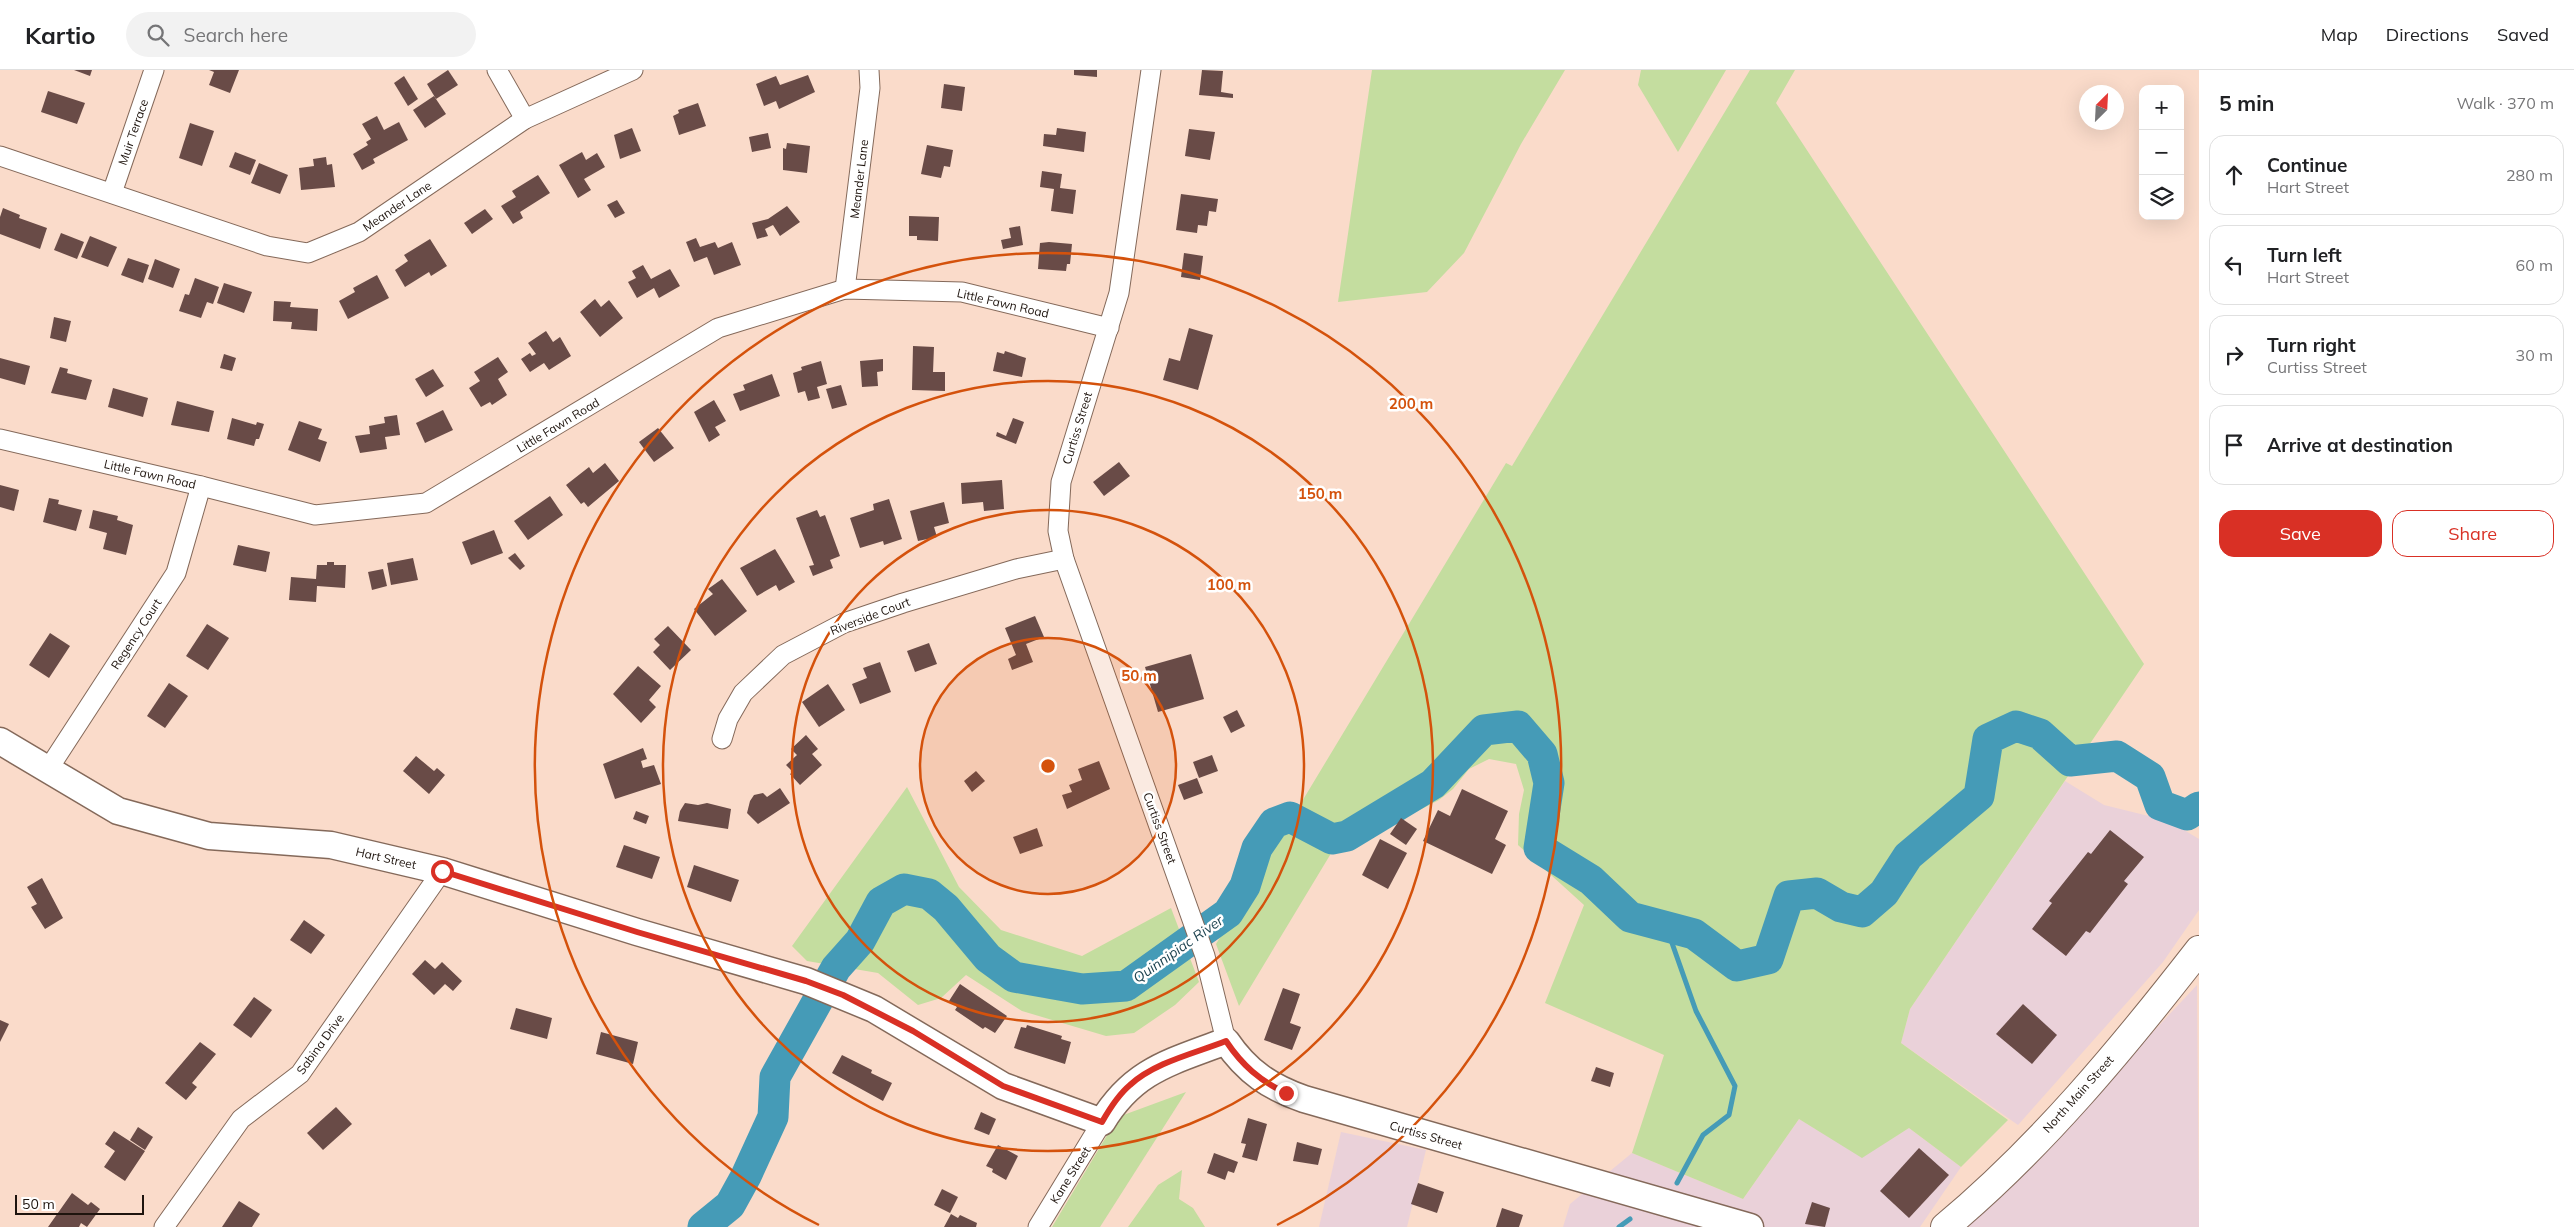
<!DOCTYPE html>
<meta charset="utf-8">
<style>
:root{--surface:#fff;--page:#f2f2f2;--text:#202124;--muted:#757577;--line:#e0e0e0;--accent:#d93025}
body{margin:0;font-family:Mulish,sans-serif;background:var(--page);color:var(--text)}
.controls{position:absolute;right:15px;top:15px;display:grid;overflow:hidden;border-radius:10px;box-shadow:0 5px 20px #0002}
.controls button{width:45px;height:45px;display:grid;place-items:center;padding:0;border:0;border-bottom:1px solid var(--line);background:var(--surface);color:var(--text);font:25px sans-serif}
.compass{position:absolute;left:2079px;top:15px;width:45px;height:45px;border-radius:50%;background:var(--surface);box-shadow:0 5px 20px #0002;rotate:24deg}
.scale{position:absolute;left:15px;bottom:12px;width:129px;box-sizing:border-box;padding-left:5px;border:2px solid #1e140e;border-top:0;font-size:14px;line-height:18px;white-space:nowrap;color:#1e140e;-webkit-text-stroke:4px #fff;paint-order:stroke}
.stop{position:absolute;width:15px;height:15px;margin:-11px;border:4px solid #d93025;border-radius:50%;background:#fff}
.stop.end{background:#d93025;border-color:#fff;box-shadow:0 1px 5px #0008}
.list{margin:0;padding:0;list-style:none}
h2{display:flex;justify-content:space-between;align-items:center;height:65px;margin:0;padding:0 20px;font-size:21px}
h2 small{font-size:16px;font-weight:400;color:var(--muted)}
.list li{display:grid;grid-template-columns:32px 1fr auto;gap:15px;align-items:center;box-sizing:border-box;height:80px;margin:0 10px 10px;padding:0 10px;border:1px solid var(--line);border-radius:15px}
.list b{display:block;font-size:19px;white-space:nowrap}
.list p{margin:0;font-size:16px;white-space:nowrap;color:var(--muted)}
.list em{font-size:16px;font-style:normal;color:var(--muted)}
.actions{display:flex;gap:10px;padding:15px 20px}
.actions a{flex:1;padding:11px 0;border:1px solid var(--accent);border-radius:15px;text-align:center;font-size:18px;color:var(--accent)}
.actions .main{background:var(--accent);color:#fff}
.icon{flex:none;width:28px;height:28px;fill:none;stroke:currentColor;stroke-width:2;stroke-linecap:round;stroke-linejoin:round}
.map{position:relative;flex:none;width:2199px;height:1157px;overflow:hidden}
header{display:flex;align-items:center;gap:30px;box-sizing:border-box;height:70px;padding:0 25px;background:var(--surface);border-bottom:1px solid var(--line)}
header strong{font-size:24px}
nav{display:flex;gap:28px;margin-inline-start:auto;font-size:18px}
.search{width:350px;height:45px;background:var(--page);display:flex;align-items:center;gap:12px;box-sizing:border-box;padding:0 18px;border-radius:28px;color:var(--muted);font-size:19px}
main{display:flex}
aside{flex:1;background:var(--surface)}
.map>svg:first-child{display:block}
</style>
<header>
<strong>Kartio</strong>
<div class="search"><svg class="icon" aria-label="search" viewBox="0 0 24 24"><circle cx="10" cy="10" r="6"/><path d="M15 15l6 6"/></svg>Search here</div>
<nav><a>Map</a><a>Directions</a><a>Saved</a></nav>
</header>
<main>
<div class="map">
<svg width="2199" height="1157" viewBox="0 0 2199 1157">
<rect width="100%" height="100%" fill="#fadbca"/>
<g fill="#ead1d9">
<path d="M2065,711L2104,735L2169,751L2199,769V840L2163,892L2018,1055L1901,973L1910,939Z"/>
<path d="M2197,915L2199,1157H1957L2029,1094Z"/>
<path d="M1799,1049L1862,1087L1909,1058L1961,1097L1920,1157H1563L1570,1134L1632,1083L1743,1129Z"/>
<path d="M1341,1062L1426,1080L1407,1157H1319Z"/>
</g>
<g fill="#c4dd9f">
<path d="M1372,0H1565L1521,74L1464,183L1427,222L1338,232Z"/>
<path d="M1641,0H1726L1678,82L1638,15Z"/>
<path d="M1750,0H1795L1776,33L2144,594L1910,939L1901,973L2008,1050L1961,1097L1909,1058L1862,1088L1799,1049L1743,1129L1632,1083L1664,985L1545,933L1584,835L1518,775L1519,744L1524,720L1516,694L1489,689L1469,699L1453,719L1439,730L1381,760L1353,747L1239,936L1216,874L1506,393L1512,396Z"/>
<path d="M907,717L959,817L1001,860L1082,886L1171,838L1199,912L1175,935L1134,963L1106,966L1022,941L966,905L941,928L918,935L878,903L807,891L792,876Z"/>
<path d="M1186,1022L1100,1157H1052L1118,1047Z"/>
<path d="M1182,1100L1179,1129L1193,1138L1205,1157H1128L1158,1115Z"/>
</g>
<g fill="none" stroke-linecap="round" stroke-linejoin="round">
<g stroke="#459bb7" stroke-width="5">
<path d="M1666,856L1696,941L1735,1016L1729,1045L1703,1065L1677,1113"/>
<path d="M1619,1157L1630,1149"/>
</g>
<path stroke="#459bb7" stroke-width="31" d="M703,1157L730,1135L746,1106L773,1047L775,1007L836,898L860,871L881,832L904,819L929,824L946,838L988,888L1014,907L1082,919L1126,916L1228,843L1245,816L1257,778L1274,753L1290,747L1332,769L1347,766L1433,714L1484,660L1518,656L1542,684L1549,713L1539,778L1591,810L1630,847L1694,864L1737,896L1768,889L1789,826L1817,823L1841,837L1862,842L1884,823L1908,786L1979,726L1988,669L2016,656L2040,664L2070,691L2117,686L2150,707L2160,735L2187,745L2199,737"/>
</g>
<g fill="#694b47">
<path d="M74,0H92L90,6Z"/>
<path d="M209,0H239L230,23L209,15L214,2Z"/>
<path d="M448,0L458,15L436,29L427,14Z"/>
<path d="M1074,0H1097V7L1074,5Z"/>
<path d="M1202,0L1223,1L1221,22L1233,24V28L1199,25Z"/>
<path d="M808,5L815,22L779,39L776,31L764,36L756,14L776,6L780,15Z"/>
<path d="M404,6L418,29L408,36L394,13Z"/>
<path d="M944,14L965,17L962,41L941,38Z"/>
<path d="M48,21L85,33L77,54L41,42Z"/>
<path d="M434,26L446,44L425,58L413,40Z"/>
<path d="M698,33L706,56L679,65L673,46L679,43L678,40Z"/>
<path d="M377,46L384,60L399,52L408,70L373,89L375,93L362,100L353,84L368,75L366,72L371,69L362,54Z"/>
<path d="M190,53L214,61L202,96L179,88Z"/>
<path d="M632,58L641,81L620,89L614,65Z"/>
<path d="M1057,58L1086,62L1084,82L1043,76L1044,64L1056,65Z"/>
<path d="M1189,59L1215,62L1210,90L1185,86Z"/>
<path d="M768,63L771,78L752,82L749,67Z"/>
<path d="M787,73L810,76L807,103L783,100V78L786,79Z"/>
<path d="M927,75L953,80L950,97L944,96L941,108L921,104Z"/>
<path d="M235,82L256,90L250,105L229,97Z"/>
<path d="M582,82L586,90L597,83L605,97L584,109L591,120L578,128L559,95Z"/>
<path d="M326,87L327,95L332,94L335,117L301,120L299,98L314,96L313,89Z"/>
<path d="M259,93L288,105L280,124L251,113Z"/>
<path d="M1042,101L1062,104L1060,118L1076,120L1073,144L1051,141L1054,119L1040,117Z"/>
<path d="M538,105L550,123L520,142L523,148L513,154L501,136L516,127L512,121Z"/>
<path d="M1181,124L1218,129L1216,142L1209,141L1207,156L1198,155L1197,163L1176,160Z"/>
<path d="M617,130L625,143L615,148L607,135Z"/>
<path d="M787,136L800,152L780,166L773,155L765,159L768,166L757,169L752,153L768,149Z"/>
<path d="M3,138L20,145L19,148L47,158L40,179L0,164V147Z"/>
<path d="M485,139L493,149L472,164L464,153Z"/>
<path d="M909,146L939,147L938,171L917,170V166H909Z"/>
<path d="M1020,156L1023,175L1003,179L1001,170L1011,168L1009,158Z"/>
<path d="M61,163L84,172L77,189L54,180Z"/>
<path d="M90,166L117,177L108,197L81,187Z"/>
<path d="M696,168L700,177L715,172L718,178L732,172L741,195L714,205L707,187L694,192L686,172Z"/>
<path d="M430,169L447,196L431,206L429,202L405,217L395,200L408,191L404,185Z"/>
<path d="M1049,172L1072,174L1070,194H1067L1066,201L1038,199L1040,173Z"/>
<path d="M1184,183L1203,186L1200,210L1181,207Z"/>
<path d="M128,188L149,195L143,213L121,205Z"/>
<path d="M155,189L180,199L173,218L148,209Z"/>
<path d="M643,195L651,209L670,199L680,216L659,228L654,218L637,228L628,212L636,208L632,201Z"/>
<path d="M377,205L389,228L348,249L339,231L355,222L353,218Z"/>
<path d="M195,208L219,217L213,234L207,232L201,248L179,241L185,224L189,225Z"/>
<path d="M224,213L252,222L244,243L217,233Z"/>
<path d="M595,229L601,237L609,230L623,248L600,267L580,242Z"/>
<path d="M274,231L291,232L290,237L318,239L317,261L291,259L292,252L273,251Z"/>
<path d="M54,247L71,251L66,272L50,268Z"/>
<path d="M1189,258L1213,265L1198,320L1163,310L1169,288L1180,291Z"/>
<path d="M546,261L553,272L560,267L571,286L549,300L544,293L530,302L521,289L530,283L532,286L536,284L528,273Z"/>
<path d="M913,276L934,277L933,302H945V321L912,320Z"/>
<path d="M1005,281L1026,288L1022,307L993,301L997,282L1004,284Z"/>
<path d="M224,284L236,288L232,301L220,298Z"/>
<path d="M498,287L508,302L498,309L507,325L492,335L490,332L481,337L469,318L480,311L474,302Z"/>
<path d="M0,288L30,296L25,315L0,308Z"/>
<path d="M883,289V301L877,302L878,316L862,317L860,291Z"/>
<path d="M821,291L827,314L817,317L820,328L808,331L805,321L798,323L793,303L802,300L801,297Z"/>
<path d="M60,297L68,299L67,303L92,310L86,330L51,323Z"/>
<path d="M433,299L444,316L426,327L415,309Z"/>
<path d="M772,304L780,326L740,341L733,324L745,320L743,315Z"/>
<path d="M841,315L847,335L832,339L826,319Z"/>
<path d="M113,318L148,328L143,347L108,337Z"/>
<path d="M714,330L726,351L715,357L720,365L709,372L694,342Z"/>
<path d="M177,331L214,341L209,362L171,355Z"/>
<path d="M443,340L453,360L425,373L416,353Z"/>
<path d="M397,345L400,365L385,367L387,379L360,383L355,366L370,364L369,356L385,353L384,347Z"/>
<path d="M232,348L256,355L257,352L264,354L259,369H256L254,376L227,369Z"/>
<path d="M1013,348L1024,352L1016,374L996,366L997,362L1006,366Z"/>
<path d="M299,351L322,359L318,369L327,372L320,392L288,380Z"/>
<path d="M658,358L674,378L654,392L639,372Z"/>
<path d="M1119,392L1130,406L1104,426L1093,412Z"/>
<path d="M605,393L619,411L588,437L584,432L581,434L566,415L589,397L593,403Z"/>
<path d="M1002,410L1004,439L984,441L983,432L962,434L961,413Z"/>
<path d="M0,415L19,420L14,441L0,437Z"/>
<path d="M550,426L563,445L528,470L514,451Z"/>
<path d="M49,428L59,430L58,434L82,440L76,461L43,452Z"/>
<path d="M889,429L902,469L884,475L883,471L860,478L850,448L874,440L873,434Z"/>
<path d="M944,432L949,453L934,457L937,467L918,471L910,441Z"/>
<path d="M93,440L118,446L117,450L133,455L126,485L103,479L107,463L89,458Z"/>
<path d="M817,440L820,447L825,445L840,486L830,490L833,498L813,506L809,496L814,495L796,448Z"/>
<path d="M494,460L503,483L471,495L462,472Z"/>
<path d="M238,475L270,482L266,502L233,495Z"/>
<path d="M775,479L795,512L779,521L776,515L757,526L740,498Z"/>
<path d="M515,483L525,496L520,500L508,488Z"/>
<path d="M413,488L418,510L391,515L387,493Z"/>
<path d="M327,492H334V495H346L345,518L317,516L316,532L289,530L291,507L316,509L317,495H327Z"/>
<path d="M383,499L387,516L372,520L368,502Z"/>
<path d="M722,509L747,541L715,566L694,539L713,524L708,519Z"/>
<path d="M1035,546L1044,567L1026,574L1033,592L1012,600L1008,589L1016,585L1005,558Z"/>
<path d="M207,554L229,568L208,600L186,586Z"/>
<path d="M668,556L691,580L670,600L653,582L660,575L654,569Z"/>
<path d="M50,563L70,576L49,608L29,595Z"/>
<path d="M929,573L937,594L915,602L907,581Z"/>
<path d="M1191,584L1204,629L1158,642L1145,597Z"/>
<path d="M880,592L891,622L860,634L852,614L867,608L863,598Z"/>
<path d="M638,596L661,616L649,630L656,637L641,653L613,624Z"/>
<path d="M169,613L188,626L165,658L147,646Z"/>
<path d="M828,614L845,640L819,657L802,632Z"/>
<path d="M1237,640L1245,656L1231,663L1223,647Z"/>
<path d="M806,665L818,679L812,684L822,695L800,715L790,704L793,702L786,695L797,685L791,679Z"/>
<path d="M643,678L647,689L641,691L643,698L654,695L661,714L615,729L603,694Z"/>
<path d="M1212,685L1218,701L1199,708L1193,692Z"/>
<path d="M416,686L434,701L437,698L445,705L429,724L403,701Z"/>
<path d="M1099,691L1110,719L1067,739L1062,725L1072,722L1069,715L1082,710L1078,699Z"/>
<path d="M976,701L985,711L972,722L964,711Z"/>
<path d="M1197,708L1203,723L1184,730L1178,715Z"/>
<path d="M780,718L790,733L758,754L747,743L750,731L754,725L763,723L767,727Z"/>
<path d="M1462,719L1508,741L1495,769L1506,775L1492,804L1423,771L1438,740L1450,746Z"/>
<path d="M685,733L698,735L707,733L731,739L728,759L678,751L680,741Z"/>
<path d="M636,741L649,746L646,754L633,749Z"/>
<path d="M1401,748L1417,759L1406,775L1390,764Z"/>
<path d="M1037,758L1043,776L1020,784L1013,767Z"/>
<path d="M2110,760L2144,787L2124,811L2128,814L2090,863L2086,861L2066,886L2032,859L2052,833L2049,831L2088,782L2091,784Z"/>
<path d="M1380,769L1407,783L1388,819L1362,805Z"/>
<path d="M624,775L660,787L652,809L616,797Z"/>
<path d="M694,795L739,810L731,832L687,817Z"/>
<path d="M42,808L63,848L45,859L31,837L37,834L27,817Z"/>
<path d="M304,850L325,865L311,884L290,870Z"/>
<path d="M425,890L435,899L442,892L462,911L453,921L445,914L434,925L412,904Z"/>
<path d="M960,914L1007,946L995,963L985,957L983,959L955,940L957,937L949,931Z"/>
<path d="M1283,918L1300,924L1290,953L1301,957L1292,980L1264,970Z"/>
<path d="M254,927L272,940L251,968L233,955Z"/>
<path d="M2023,934L2057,965L2032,994L1996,964Z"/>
<path d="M516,938L552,948L547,969L510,959Z"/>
<path d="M0,950L9,954L0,972Z"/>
<path d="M1027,955L1062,966L1061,969L1071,972L1065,994L1014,978L1021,957L1026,958Z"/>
<path d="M601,962L638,972L633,994L596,984Z"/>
<path d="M200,972L216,984L192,1013L197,1017L186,1030L165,1013Z"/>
<path d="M842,985L872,1000L871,1003L892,1013L883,1031L832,1003Z"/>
<path d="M1596,997L1614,1003L1610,1017L1591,1011Z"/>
<path d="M336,1037L352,1054L323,1080L307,1063Z"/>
<path d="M981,1042L996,1049L989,1065L974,1059Z"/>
<path d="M1248,1048L1267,1054L1257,1091L1242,1087L1246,1074L1241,1073Z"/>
<path d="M138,1057L153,1067L145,1080L130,1070Z"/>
<path d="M114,1061L145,1081L125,1111L104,1097L115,1081L105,1074Z"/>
<path d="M1297,1072L1322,1079L1318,1095L1293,1091Z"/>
<path d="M998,1075L1018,1086L1006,1110L992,1102L993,1099L986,1096Z"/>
<path d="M1919,1078L1949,1105L1909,1148L1880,1121Z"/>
<path d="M1214,1083L1238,1092L1234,1103L1228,1101L1225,1110L1207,1103Z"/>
<path d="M1418,1113L1444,1122L1437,1143L1411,1134Z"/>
<path d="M942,1119L958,1127L950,1143L934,1135Z"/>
<path d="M72,1123L88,1135L91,1132L100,1139L87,1157L81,1153L79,1157H48Z"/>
<path d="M239,1131L260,1144L252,1157H222Z"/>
<path d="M1812,1132L1830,1138L1825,1157L1805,1154Z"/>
<path d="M1502,1138L1523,1145L1519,1157H1496Z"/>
<path d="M951,1144L958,1148L960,1145L977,1153L976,1157H944Z"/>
</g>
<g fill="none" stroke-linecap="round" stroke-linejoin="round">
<g stroke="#84695a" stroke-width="21">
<g id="street">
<path d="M497,0L525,49"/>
<path d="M1151,0L1119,223L1061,412L1058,461L1064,489L1205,886L1226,971"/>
<path d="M0,86L267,176L308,183L359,162L525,49L633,0"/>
<path d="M112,123L154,0"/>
<path d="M845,219L870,18L869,0"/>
<path d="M0,369L201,416L315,445L426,433L718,258L845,219L962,222L1109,258"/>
<path d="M722,669L728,649L743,623L783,585L844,553L903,533L1016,499L1064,489"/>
<path d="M47,701L176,503L201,416"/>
<path d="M164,1157L241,1049L300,1004L442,801"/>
<path d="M1038,1157L1102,1052"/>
</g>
</g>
<g stroke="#84695a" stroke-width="29">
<path id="secondary" d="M0,671L118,741L209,766L331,775L442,801L637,862L806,911L874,939L1003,1016L1102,1052C1134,999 1172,992 1226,971C1247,1002 1270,1017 1304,1029L1750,1157"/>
</g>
<g stroke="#84695a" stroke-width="30">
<path id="highway" d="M1945,1157C2041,1077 2122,979 2199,880"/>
</g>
<use href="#street" stroke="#fff" stroke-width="19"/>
<use href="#secondary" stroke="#fff" stroke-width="26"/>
<use href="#highway" stroke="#fff" stroke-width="28"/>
</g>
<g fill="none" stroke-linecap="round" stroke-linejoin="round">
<path stroke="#d93025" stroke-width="6" d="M442,801L637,862L806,911L843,925L913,961L1003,1016L1102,1052C1110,1038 1118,1025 1130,1015C1155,992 1196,983 1226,971C1242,995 1260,1011 1286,1023"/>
</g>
<circle cx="1048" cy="696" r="128" fill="#d4520c" fill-opacity=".12"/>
<g fill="none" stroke="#d4520c" stroke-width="2.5">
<circle cx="1048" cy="696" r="128"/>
<circle cx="1048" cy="696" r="256"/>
<circle cx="1048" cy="696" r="385"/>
<path d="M819 1155A513 513 0 1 1 1277 1155"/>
</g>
<g text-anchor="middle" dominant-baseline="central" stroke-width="5" stroke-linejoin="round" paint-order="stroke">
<g font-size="12" fill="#1e140e" stroke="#fff">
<text transform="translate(133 62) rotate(-71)">Muir Terrace</text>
<text transform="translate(859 109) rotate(-83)">Meander Lane</text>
<text transform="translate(397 136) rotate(-34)">Meander Lane</text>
<text transform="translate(1003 233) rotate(13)">Little Fawn Road</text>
<text transform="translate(558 355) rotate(-31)">Little Fawn Road</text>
<text transform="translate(1077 358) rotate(-73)">Curtiss Street</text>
<text transform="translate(150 404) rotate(13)">Little Fawn Road</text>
<text transform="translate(870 546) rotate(-21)">Riverside Court</text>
<text transform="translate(136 564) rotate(-57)">Regency Court</text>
<text transform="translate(1160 758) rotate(70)">Curtiss Street</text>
<text transform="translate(386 788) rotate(13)">Hart Street</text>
<text transform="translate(320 974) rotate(-54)">Sabina Drive</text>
<text transform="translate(2078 1024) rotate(-48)">North Main Street</text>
<text transform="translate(1426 1065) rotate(16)">Curtiss Street</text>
<text transform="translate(1070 1105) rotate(-58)">Kane Street</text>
</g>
<g font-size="14" font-style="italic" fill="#183f4c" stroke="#fff">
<text transform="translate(1178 879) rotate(-35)">Quinnipiac River</text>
</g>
</g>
<circle cx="1048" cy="696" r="8" fill="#d4520c" stroke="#fff" stroke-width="2.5"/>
<g font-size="15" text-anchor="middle" font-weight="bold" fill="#d4520c" stroke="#fff" stroke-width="5" stroke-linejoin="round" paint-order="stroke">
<text x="1411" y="339">200 m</text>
<text x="1320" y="429">150 m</text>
<text x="1229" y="520">100 m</text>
<text x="1139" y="611">50 m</text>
</g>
</svg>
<div class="controls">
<button>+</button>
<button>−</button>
<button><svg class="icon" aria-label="layers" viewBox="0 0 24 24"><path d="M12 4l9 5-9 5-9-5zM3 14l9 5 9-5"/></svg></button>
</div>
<svg class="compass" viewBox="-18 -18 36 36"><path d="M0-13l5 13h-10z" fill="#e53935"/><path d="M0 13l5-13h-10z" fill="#757577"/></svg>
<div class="scale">50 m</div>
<div class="stop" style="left:442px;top:801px"></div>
<div class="stop end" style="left:1286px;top:1023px"></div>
</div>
<aside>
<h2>5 min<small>Walk · 370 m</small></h2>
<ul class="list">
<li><svg class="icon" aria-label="ahead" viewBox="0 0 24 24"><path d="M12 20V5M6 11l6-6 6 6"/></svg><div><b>Continue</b><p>Hart Street</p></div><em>280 m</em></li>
<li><svg class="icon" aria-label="left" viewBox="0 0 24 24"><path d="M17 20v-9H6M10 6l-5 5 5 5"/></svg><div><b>Turn left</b><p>Hart Street</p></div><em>60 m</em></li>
<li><svg class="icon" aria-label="right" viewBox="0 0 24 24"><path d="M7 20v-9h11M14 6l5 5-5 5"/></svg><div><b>Turn right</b><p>Curtiss Street</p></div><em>30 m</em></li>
<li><svg class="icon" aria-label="arrive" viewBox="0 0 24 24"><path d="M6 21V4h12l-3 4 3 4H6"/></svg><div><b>Arrive at destination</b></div></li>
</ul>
<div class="actions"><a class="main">Save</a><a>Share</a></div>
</aside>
</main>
